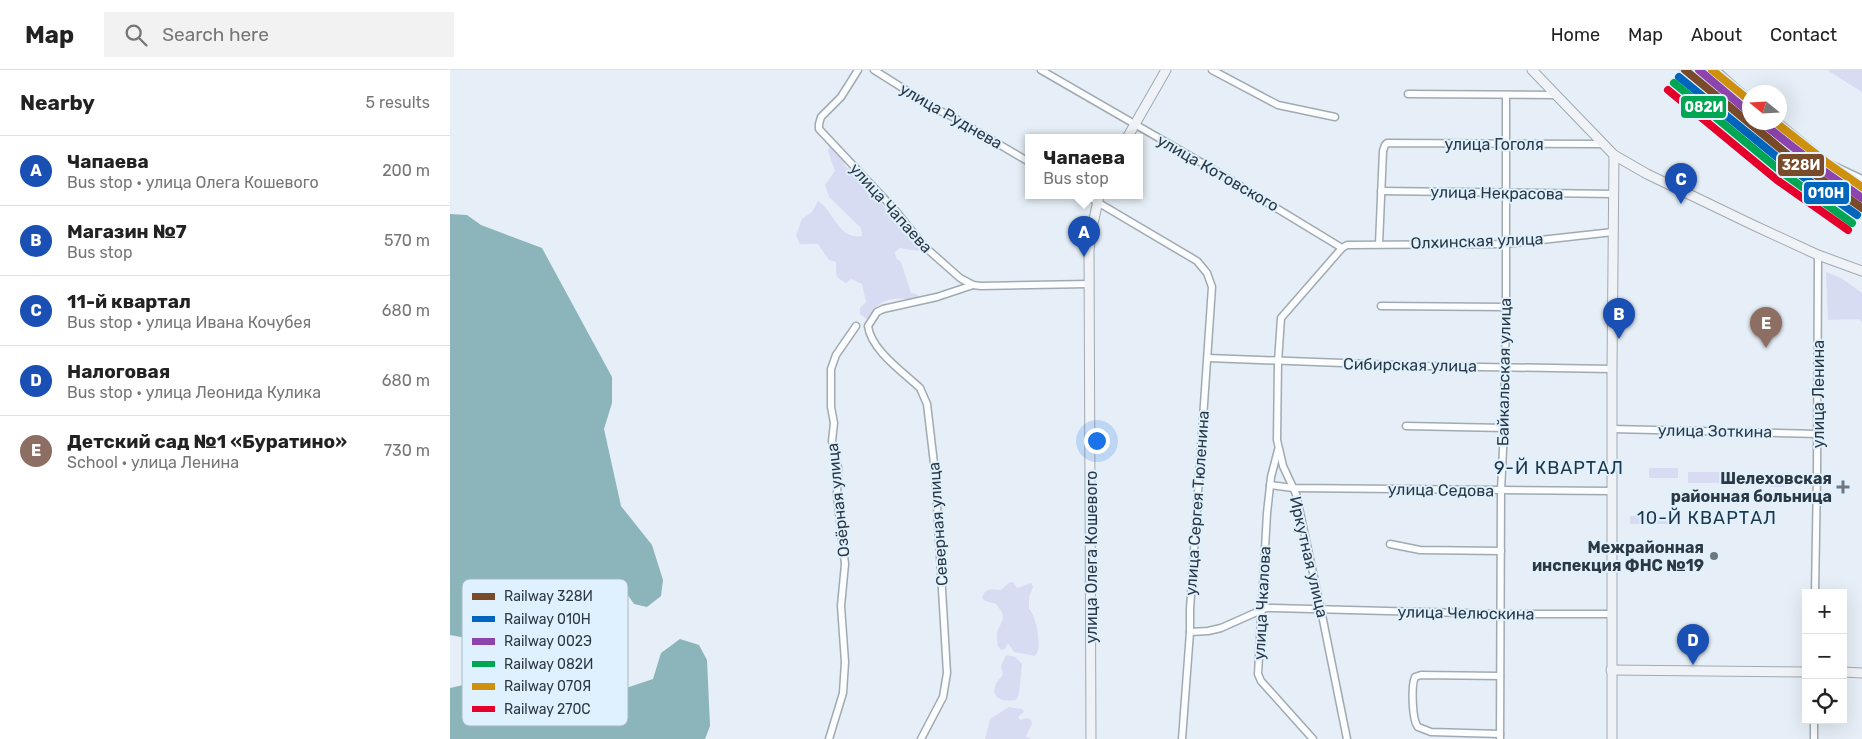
<!DOCTYPE html>
<meta charset="utf-8">
<style>
:root{--surface:#fff;--page:#f2f2f2;--text:#222;--muted:#767676;--line:#e0e0e0;--accent:#0f766e}
body{margin:0;font-family:Rubik,sans-serif;background:var(--page);color:var(--text)}
.controls{position:absolute;right:15px;bottom:15px;display:grid;overflow:hidden;border-radius:0px;box-shadow:0 5px 20px #0002}
.controls button{width:45px;height:45px;display:grid;place-items:center;padding:0;border:0;border-bottom:1px solid var(--line);background:var(--surface);color:var(--text);font:25px sans-serif}
.compass{position:absolute;left:1292px;top:15px;width:45px;height:45px;border-radius:50%;background:var(--surface);box-shadow:0 5px 20px #0002;rotate:288deg}
.you{position:absolute;left:646px;top:370px;width:18px;height:18px;margin:-12px;border:4px solid #fff;border-radius:50%;background:#1a73e8;box-shadow:0 0 0 8px #1a73e833}
.badge{display:grid;place-items:center;width:32px;height:32px;border-radius:50%;background:var(--accent);color:#fff;font-size:16px;font-weight:700}
.pin{position:absolute;translate:-50% -41px;filter:drop-shadow(0 1px 2px #0008)}
.pin::after{content:'';position:absolute;top:26px;width:18px;height:15px;background:inherit;clip-path:polygon(0 0,100% 0,50% 100%)}
.popup{position:absolute;left:575px;top:64px;width:118px;height:65px;box-sizing:border-box;display:grid;place-content:center;border-radius:0px;background:var(--surface);filter:drop-shadow(0 1px 4px #0005);font-size:16px;white-space:nowrap;color:var(--muted)}
.popup b{font-size:19px;color:var(--text)}
.popup::after{content:'';position:absolute;left:50%;top:100%;margin-left:-10px;border:10px solid transparent;border-top-color:var(--surface)}
.list{margin:0;padding:0;list-style:none}
h2{display:flex;justify-content:space-between;align-items:center;height:65px;margin:0;padding:0 20px;font-size:21px}
h2 small{font-size:16px;font-weight:400;color:var(--muted)}
.list li{display:grid;grid-template-columns:32px 1fr auto;gap:15px;align-items:center;box-sizing:border-box;height:70px;padding:0 20px;border-top:1px solid var(--line)}
.list b{display:block;font-size:19px;white-space:nowrap}
.list p{margin:0;font-size:16px;white-space:nowrap;color:var(--muted)}
.list em{font-size:16px;font-style:normal;color:var(--muted)}
.icon{flex:none;width:28px;height:28px;fill:none;stroke:currentColor;stroke-width:2;stroke-linecap:round;stroke-linejoin:round}
.map{position:relative;flex:none;width:1412px;height:669px;overflow:hidden}
header{display:flex;align-items:center;gap:30px;box-sizing:border-box;height:70px;padding:0 25px;background:var(--surface);border-bottom:1px solid var(--line)}
header strong{font-size:24px}
nav{display:flex;gap:28px;margin-inline-start:auto;font-size:18px}
.search{width:350px;height:45px;background:var(--page);display:flex;align-items:center;gap:12px;box-sizing:border-box;padding:0 18px;border-radius:0px;color:var(--muted);font-size:19px}
main{display:flex}
aside{flex:1;background:var(--surface)}
.map>svg:first-child{display:block}
</style>
<header>
<strong>Map</strong>
<div class="search"><svg class="icon" aria-label="search" viewBox="0 0 24 24"><circle cx="10" cy="10" r="6"/><path d="M15 15l6 6"/></svg>Search here</div>
<nav><a>Home</a><a>Map</a><a>About</a><a>Contact</a></nav>
</header>
<main>
<aside>
<h2>Nearby<small>5 results</small></h2>
<ul class="list">
<li><span class="badge" style="background:#1a4fb4">A</span><div><b>Чапаева</b><p>Bus stop · улица Олега Кошевого</p></div><em>200 m</em></li>
<li><span class="badge" style="background:#1a4fb4">B</span><div><b>Магазин №7</b><p>Bus stop</p></div><em>570 m</em></li>
<li><span class="badge" style="background:#1a4fb4">C</span><div><b>11-й квартал</b><p>Bus stop · улица Ивана Кочубея</p></div><em>680 m</em></li>
<li><span class="badge" style="background:#1a4fb4">D</span><div><b>Налоговая</b><p>Bus stop · улица Леонида Кулика</p></div><em>680 m</em></li>
<li><span class="badge" style="background:#8d6e63">E</span><div><b>Детский сад №1 «Буратино»</b><p>School · улица Ленина</p></div><em>730 m</em></li>
</ul>
</aside>
<div class="map">
<svg width="1412" height="669" viewBox="0 0 1412 669">
<rect width="100%" height="100%" fill="#e6eff7"/>
<g fill="#d7dcf3">
<path d="M1377,0H1412V22Z"/>
<path d="M379,77L393,88L395,96L409,106L412,115L421,121L423,128L430,131L436,139L446,146L470,177L468,181L450,178L445,182L446,188L451,192L461,223L468,225V227L466,229C452,229 437,226 426,237C422,242 422,246 416,249L410,244V238L416,232L412,214L401,209L396,213C383,206 387,205 386,192L379,190L368,174C361,173 357,175 350,174L346,166L352,149L362,142L368,131C384,141 388,170 412,166L411,158L379,127L375,115L385,101L378,81Z"/>
<path d="M1376,202L1391,208L1412,223V252L1409,249L1378,250Z"/>
<rect x="1199" y="398" width="29" height="10"/>
<rect x="1238" y="402" width="47" height="11"/>
<rect x="1320" y="403" width="15" height="14"/>
<rect x="1180" y="446" width="41" height="8"/>
<path d="M560,512H563L567,518L581,513L583,517L579,527V539C586,545 593,578 585,586L564,582L558,573L555,579L551,580L548,576C547,571 546,565 548,560C554,546 556,547 546,534L535,531L532,528C534,518 542,519 551,520Z"/>
<path d="M556,585L565,587L572,594L569,624L566,630C555,632 539,629 546,614C547,611 551,608 553,604L551,596Z"/>
<path d="M559,637L572,639L574,642L568,647L570,650L577,648L581,650L582,654L576,666L581,669H535L540,649Z"/>
</g>
<g fill="#8cb4bb">
<path d="M0,144L17,145L31,155L92,178L162,307V333L154,359L171,436L202,475L213,510L211,526L197,537L184,534L175,521L165,517L155,521L140,524L86,559L37,572L0,565Z"/>
<path d="M230,569L249,575L257,590L260,656L255,669H0V618L39,609L71,608L95,614L122,610L170,620L203,609L211,583Z"/>
</g>
<g fill="none" stroke-linecap="round" stroke-linejoin="round">
<g stroke="#a1aab1" stroke-width="9">
<g id="street">
<path d="M408,0L391,27L371,47L369,54V59L445,140L475,177L510,208L523,215L531,216L639,214"/>
<path d="M424,0L486,39L503,47L579,92"/>
<path d="M591,0L759,97L892,178"/>
<path d="M762,0L828,35L885,47"/>
<path d="M1266,0L1300,30"/>
<path d="M958,24L1105,25"/>
<path d="M1328,52L1378,93L1412,109"/>
<path d="M931,121L1163,124"/>
<path d="M637,126L747,191L757,203L762,217L740,539V562L732,669"/>
<path d="M929,174L933,81L935,75L937,73L1152,74"/>
<path d="M931,236L1056,237"/>
<path d="M758,288L971,296L1162,299"/>
<path d="M956,356L1054,358"/>
<path d="M1162,359L1368,364"/>
<path d="M828,380L821,407L817,443L808,604L811,611L863,669"/>
<path d="M820,415L843,418L1161,421"/>
<path d="M940,474L970,480L1051,481"/>
<path d="M1365,523L1367,406L1368,185"/>
<path d="M740,562L758,561L771,558L816,538H823L1051,544H1161"/>
<path d="M1364,650V669"/>
<path d="M1050,664L981,662L968,657C962,650 961,616 965,607L971,605L1050,606"/>
<path d="M379,669L393,623L395,592L391,536L395,494L387,425L388,398L382,371L384,353L381,337V299L386,285L406,256"/>
<path d="M471,669L493,627L497,603L485,402L477,334L470,318C453,302 421,280 418,256L427,242L433,239L487,227L523,215"/>
<path d="M897,669L871,540L846,424L833,396L827,370L828,292L831,248L892,178L897,175L1055,174L1163,162"/>
<path d="M1050,669L1051,421L1054,358L1056,237V26"/>
</g>
</g>
<g stroke="#a1aab1" stroke-width="11">
<g id="secondary">
<path d="M1082,0L1164,85L1197,104L1303,155L1368,185L1412,201"/>
<path d="M677,68L716,0"/>
<path d="M1161,600L1356,602"/>
<path d="M1393,602L1412,603"/>
<path d="M641,669L639,181L641,163L649,126"/>
<path d="M1162,669V299L1164,85"/>
</g>
</g>
<use href="#street" stroke="#fbfdfe" stroke-width="6"/>
<use href="#secondary" stroke="#eff2f6" stroke-width="9"/>
<g stroke="#ced1d4" stroke-width="2" stroke-dasharray="8 4" stroke-linecap="butt">
<path d="M1229,0L1373,116L1412,143"/>
<path d="M1243,0L1300,47"/>
<path d="M1306,52L1380,111L1412,132"/>
</g>
<g stroke="#dff0fe" stroke-width="11">
<path id="rail-1" d="M1235,0L1343,89L1412,138"/>
</g>
<g stroke="#dff0fe" stroke-width="11">
<path id="rail-2" d="M1229,7L1338,96L1407,145"/>
</g>
<g stroke="#dff0fe" stroke-width="11">
<g id="rail-3">
<path d="M1249,0L1300,43"/>
<path d="M1311,52L1371,99L1412,128"/>
</g>
</g>
<g stroke="#dff0fe" stroke-width="11">
<path id="rail-4" d="M1224,13L1333,103L1402,153"/>
</g>
<g stroke="#dff0fe" stroke-width="11">
<g id="rail-5">
<path d="M1262,0L1300,31"/>
<path d="M1325,52L1376,92L1412,117"/>
</g>
</g>
<g stroke="#dff0fe" stroke-width="11">
<path id="rail-6" d="M1218,20L1327,110L1398,160"/>
</g>
<use href="#rail-1" stroke="#7a4b2a" stroke-width="8"/>
<use href="#rail-2" stroke="#0065bd" stroke-width="8"/>
<use href="#rail-3" stroke="#8e44ad" stroke-width="8"/>
<use href="#rail-4" stroke="#00a651" stroke-width="8"/>
<use href="#rail-5" stroke="#cf900d" stroke-width="8"/>
<use href="#rail-6" stroke="#e4002b" stroke-width="8"/>
</g>
<g fill="#6e7881" stroke="#dff0fe" stroke-width="2">
<path d="M1390.5 409.5h5v5h5v5h-5v5h-5v-5h-5v-5h5z"/>
<circle cx="1264" cy="486" r="5"/>
</g>
<g text-anchor="middle" dominant-baseline="central" stroke-width="4" stroke-linejoin="round" paint-order="stroke">
<g font-size="16" fill="#2d3842" stroke="#dff0fe">
<text transform="translate(501 46) rotate(30)">улица Руднева</text>
<text x="1044" y="74">улица Гоголя</text>
<text transform="translate(768 103) rotate(30)">улица Котовского</text>
<text transform="translate(1047 123) rotate(1)">улица Некрасова</text>
<text transform="translate(441 138) rotate(48)">улица Чапаева</text>
<text transform="translate(1027 171) rotate(-2)">Олхинская улица</text>
<text transform="translate(960 295) rotate(1)">Сибирская улица</text>
<text transform="translate(1054 302) rotate(-89)">Байкальская улица</text>
<text transform="translate(1368 324) rotate(-90)">улица Ленина</text>
<text transform="translate(1265 361) rotate(1)">улица Зоткина</text>
<text transform="translate(991 420) rotate(1)">улица Седова</text>
<text transform="translate(388 430) rotate(-96)">Озёрная улица</text>
<text transform="translate(747 433) rotate(-86)">улица Сергея Тюленина</text>
<text transform="translate(488 454) rotate(-94)">Северная улица</text>
<text transform="translate(641 487) rotate(-90)">улица Олега Кошевого</text>
<text transform="translate(859 487) rotate(77)">Иркутная улица</text>
<text transform="translate(812 533) rotate(-87)">улица Чкалова</text>
<text transform="translate(1016 543) rotate(1)">улица Челюскина</text>
</g>
<g font-size="16" font-weight="bold" fill="#2d3842" stroke="#dff0fe" text-anchor="end">
<text x="1382" y="408">Шелеховская<tspan x="1382" dy="18">районная больница</tspan></text>
<text x="1254" y="477">Межрайонная<tspan x="1254" dy="18">инспекция ФНС №19</tspan></text>
</g>
<g font-size="18" letter-spacing="1" fill="#1f3649" stroke="#dff0fe">
<text x="1109" y="398">9-Й КВАРТАЛ</text>
<text x="1257" y="448">10-Й КВАРТАЛ</text>
</g>
</g>
<rect x="12" y="509" width="166" height="147" rx="8" fill="#dff0fe" stroke="#aab9c6" stroke-width="1"/>
<rect x="22" y="523" width="23" height="7" fill="#7a4b2a"/>
<rect x="22" y="546" width="23" height="6" fill="#0065bd"/>
<rect x="22" y="568" width="23" height="7" fill="#8e44ad"/>
<rect x="22" y="591" width="23" height="6" fill="#00a651"/>
<rect x="22" y="613" width="23" height="7" fill="#cf900d"/>
<rect x="22" y="636" width="23" height="6" fill="#e4002b"/>
<g font-size="14" fill="#2d3842">
<text x="54" y="531">Railway 328И</text>
<text x="54" y="554">Railway 010Н</text>
<text x="54" y="576">Railway 002Э</text>
<text x="54" y="599">Railway 082И</text>
<text x="54" y="621">Railway 070Я</text>
<text x="54" y="644">Railway 270С</text>
</g>
<g stroke="#dff0fe" stroke-width="2">
<rect x="1230" y="25" width="47" height="24" rx="5" fill="#00a651"/>
<rect x="1327" y="83" width="48" height="24" rx="5" fill="#7a4b2a"/>
<rect x="1353" y="111" width="47" height="24" rx="5" fill="#0065bd"/>
</g>
<g font-size="14" text-anchor="middle" font-weight="bold" fill="#fff">
<text x="1254" y="42">082И</text>
<text x="1351" y="100">328И</text>
<text x="1376" y="128">010Н</text>
</g>
</svg>
<div class="controls">
<button>+</button>
<button>−</button>
<button><svg class="icon" aria-label="locate" viewBox="0 0 24 24"><circle cx="12" cy="12" r="6"/><path d="M12 2v4M12 18v4M2 12h4M18 12h4"/></svg></button>
</div>
<svg class="compass" viewBox="-18 -18 36 36"><path d="M0-13l5 13h-10z" fill="#e53935"/><path d="M0 13l5-13h-10z" fill="#767676"/></svg>
<div class="you"></div>
<div class="pin badge" style="left:634px;top:187px;background:#1a4fb4">A</div>
<div class="popup"><b>Чапаева</b>Bus stop</div>
<div class="pin badge" style="left:1169px;top:269px;background:#1a4fb4">B</div>
<div class="pin badge" style="left:1231px;top:134px;background:#1a4fb4">C</div>
<div class="pin badge" style="left:1243px;top:595px;background:#1a4fb4">D</div>
<div class="pin badge" style="left:1316px;top:278px;background:#8d6e63">E</div>
</div>
</main>
